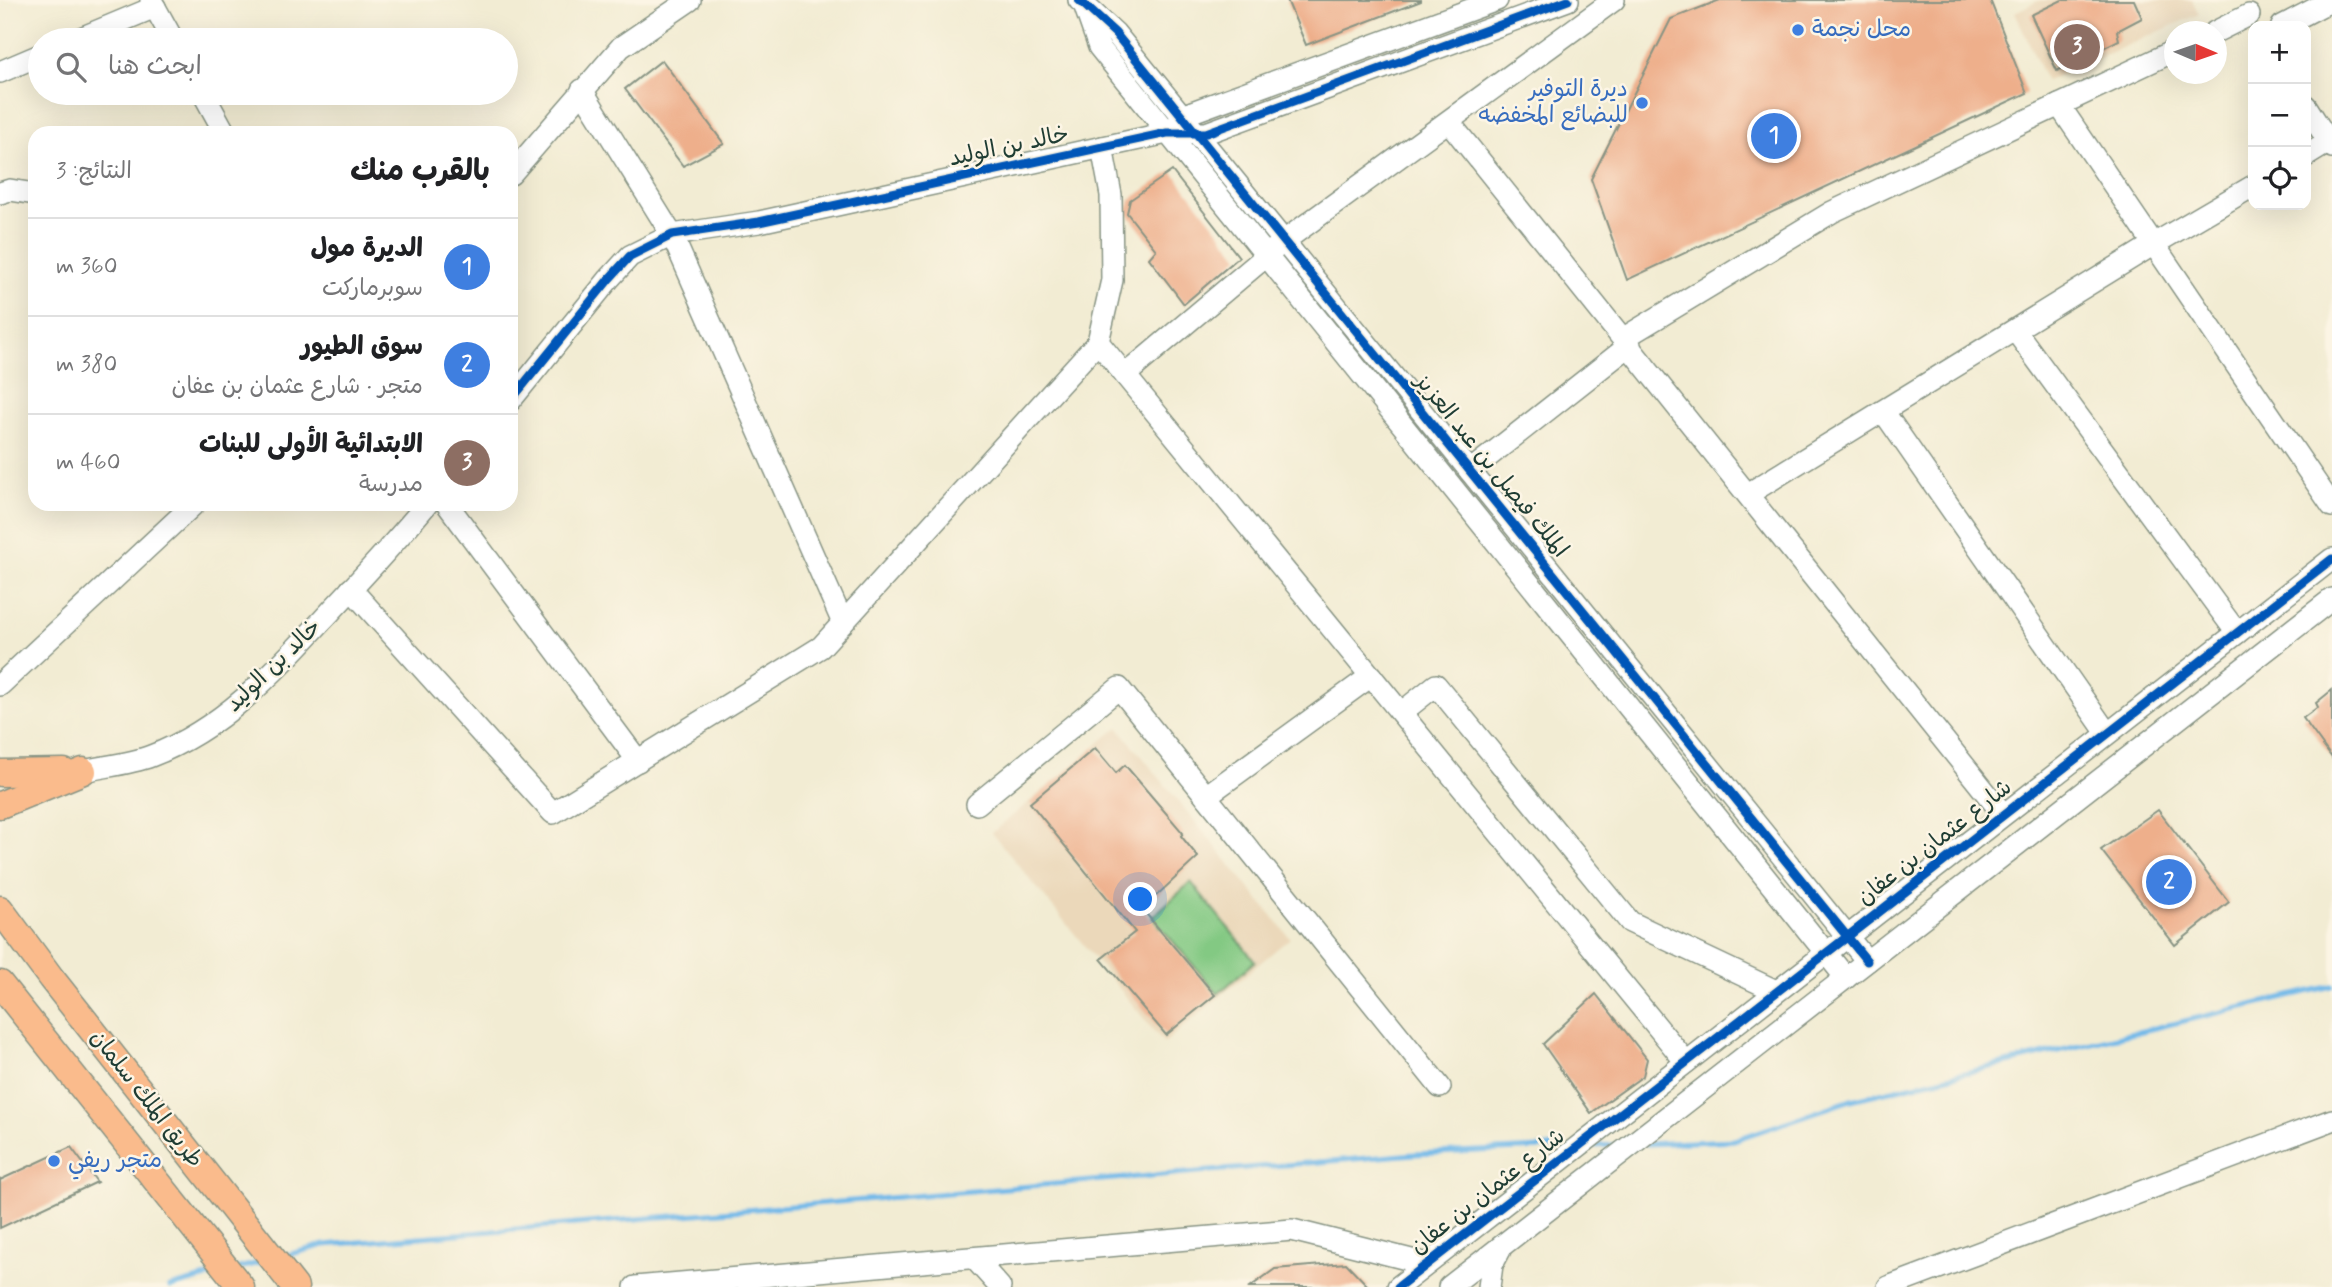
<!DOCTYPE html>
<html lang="ar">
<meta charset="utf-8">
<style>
:root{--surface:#fff;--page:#f6f6f6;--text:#202124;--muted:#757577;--line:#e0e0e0;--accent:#b5179e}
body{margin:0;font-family:Mynerve,"Playpen Sans Arabic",sans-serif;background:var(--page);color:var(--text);direction:rtl}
.controls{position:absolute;right:21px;top:21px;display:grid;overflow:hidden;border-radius:14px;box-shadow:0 7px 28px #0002}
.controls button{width:63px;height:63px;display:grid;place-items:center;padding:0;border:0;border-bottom:2px solid var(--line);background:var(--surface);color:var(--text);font:35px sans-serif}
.compass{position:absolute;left:2164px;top:21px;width:63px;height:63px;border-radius:50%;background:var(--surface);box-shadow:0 7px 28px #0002;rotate:92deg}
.you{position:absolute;left:1141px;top:900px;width:24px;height:24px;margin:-18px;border:5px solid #fff;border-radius:50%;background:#1a73e8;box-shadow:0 0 0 10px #1a73e833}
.badge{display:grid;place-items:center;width:46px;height:46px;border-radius:50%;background:var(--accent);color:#fff;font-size:23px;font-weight:700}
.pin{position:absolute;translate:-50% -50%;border:4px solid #fff;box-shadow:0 2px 7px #0006}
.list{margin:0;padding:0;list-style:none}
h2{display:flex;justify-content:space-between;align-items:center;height:91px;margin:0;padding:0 28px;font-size:30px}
h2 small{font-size:23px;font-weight:400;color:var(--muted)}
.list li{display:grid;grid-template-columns:46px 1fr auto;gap:21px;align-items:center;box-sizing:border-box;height:98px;padding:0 28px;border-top:2px solid var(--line)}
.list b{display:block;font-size:26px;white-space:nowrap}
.list p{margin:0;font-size:23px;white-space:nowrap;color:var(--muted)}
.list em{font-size:23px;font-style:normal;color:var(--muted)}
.icon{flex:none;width:38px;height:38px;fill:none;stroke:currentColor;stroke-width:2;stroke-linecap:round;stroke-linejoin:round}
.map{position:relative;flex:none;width:2332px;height:1287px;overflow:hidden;direction:ltr}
.search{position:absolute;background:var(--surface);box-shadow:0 7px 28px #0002;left:28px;top:28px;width:490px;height:77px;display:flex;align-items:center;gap:18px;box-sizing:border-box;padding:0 24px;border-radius:38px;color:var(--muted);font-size:26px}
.panel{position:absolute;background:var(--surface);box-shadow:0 7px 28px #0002;left:28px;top:126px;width:490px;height:385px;border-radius:21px;direction:rtl}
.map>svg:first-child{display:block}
</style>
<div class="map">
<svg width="2332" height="1287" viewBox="0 0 2332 1287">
<rect width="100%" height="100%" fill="#fcf5e5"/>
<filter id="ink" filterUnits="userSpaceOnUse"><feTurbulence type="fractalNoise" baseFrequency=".0143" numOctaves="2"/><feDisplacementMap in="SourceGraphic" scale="14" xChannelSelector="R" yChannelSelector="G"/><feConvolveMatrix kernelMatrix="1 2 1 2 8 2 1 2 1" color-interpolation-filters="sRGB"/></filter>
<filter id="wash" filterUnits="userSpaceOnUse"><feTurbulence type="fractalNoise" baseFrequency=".00686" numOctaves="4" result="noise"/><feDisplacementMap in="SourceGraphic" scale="28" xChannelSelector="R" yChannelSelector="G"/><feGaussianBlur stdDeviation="1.57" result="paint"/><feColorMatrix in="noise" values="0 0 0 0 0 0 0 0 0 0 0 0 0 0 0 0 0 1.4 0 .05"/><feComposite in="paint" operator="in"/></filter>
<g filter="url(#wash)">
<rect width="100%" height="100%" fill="#f2ecd3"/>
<g fill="#ebd8ba">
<path d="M2040,0H2192L2199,14L2046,81L2015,12Z"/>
<path d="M1118,727L1290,938L1164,1043L992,833Z"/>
</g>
<path fill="#83c983" stroke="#51835c" stroke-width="2" d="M1191,882L1255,961L1218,994L1152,917Z"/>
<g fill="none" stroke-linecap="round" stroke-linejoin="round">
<g stroke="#72b9e9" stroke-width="5">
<path d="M1647,1144L1734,1140L1851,1100L2332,986"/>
<path d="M1592,1146L1617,1145"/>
<path d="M284,1256L324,1245L1415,1154L1562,1147"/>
<path d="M239,1268L262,1262"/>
<path d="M170,1287L218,1274"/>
</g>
</g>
<g id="blocks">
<g fill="#eeaf8b">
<path d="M1287,0H1421V1L1306,45Z"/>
<path d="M1720,0H1990L2027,93L1627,280L1591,179L1671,19Z"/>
<path d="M2062,0H2134L2142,18L2117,31L2119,40L2057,71L2031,15Z"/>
<path d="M662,60L724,144L683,166L625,89Z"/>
<path d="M1172,171L1239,257L1184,304L1149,258L1156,250L1127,213L1130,200Z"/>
<path d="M2332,690V758L2303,718L2318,707L2316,703Z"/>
<path d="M1095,748L1116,773L1125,765L1183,833L1181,836L1198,857L1142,909L1215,995L1166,1035L1101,959L1135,932L1030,803Z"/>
<path d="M2158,810L2229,902L2175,945L2101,850Z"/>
<path d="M1596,994L1647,1059L1643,1076L1591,1113L1543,1044Z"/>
<path d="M71,1147L97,1182L0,1228V1180Z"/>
<path d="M1346,1263L1369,1287H1250L1275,1269Z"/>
</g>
</g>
</g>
<g filter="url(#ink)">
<use href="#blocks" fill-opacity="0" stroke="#889484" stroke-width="2"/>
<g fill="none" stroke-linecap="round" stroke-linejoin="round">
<g stroke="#889484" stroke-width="24">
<g id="minor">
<path d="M151,0L173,40"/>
<path d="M1079,0L1115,33L1867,961"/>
<path d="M1086,10L1099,47L1846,978"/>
<path d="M2282,26L2332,0"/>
<path d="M2215,32L2249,15"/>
<path d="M76,40L155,7"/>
<path d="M0,72L40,55"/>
<path d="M582,90L672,235L843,623"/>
<path d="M203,93L225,133"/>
<path d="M2059,105L2332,506"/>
<path d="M2306,106L2332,147"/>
<path d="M1449,122L2003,814"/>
<path d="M1174,127L1192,112L1497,0"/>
<path d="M1102,147L1111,195L1112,280L1098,342L1686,1062"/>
<path d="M2306,156L2332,140"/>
<path d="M511,174L621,47L690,0"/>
<path d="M0,193L10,190L35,194"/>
<path d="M2015,330L2237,633"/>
<path d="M1624,338L1832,212L2174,51"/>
<path d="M1125,375L1284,241L1614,0"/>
<path d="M511,400L609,279L630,256L672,235L759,222L1167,133H1206L1568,0"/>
<path d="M1883,411L2107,733"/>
<path d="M1470,471L1630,345"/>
<path d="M1748,494L2154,244L2253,186"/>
<path d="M447,504L638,761"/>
<path d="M351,589L553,813L821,647L1098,342"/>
<path d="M0,685L194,504"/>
<path d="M1401,713L1436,685L1630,922L1776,991"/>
<path d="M83,771C105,766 130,764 151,756C225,728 278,668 331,611C364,576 396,541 427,504"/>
<path d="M1206,796L1371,676"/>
<path d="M977,804L1119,688L1440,1087"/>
<path d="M974,1258L1000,1287"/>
<path d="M635,1287L1292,1230L1427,1264"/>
<path d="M1398,1287L2332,559"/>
<path d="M1449,1287L2332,599"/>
<path d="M1489,1287L1492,1265L1500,1250"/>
<path d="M1888,1287L2332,1120"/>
</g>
</g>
<g stroke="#889484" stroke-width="29">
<g id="major">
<path d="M0,773L64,772"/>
<path d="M0,805L83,771"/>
<path d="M0,909L51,978L295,1287"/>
<path d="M0,984L241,1287"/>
</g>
</g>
<use href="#minor" stroke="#fff" stroke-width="21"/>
<use href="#major" stroke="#fabb8c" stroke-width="26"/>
<g stroke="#fcf5e5" stroke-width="13">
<g id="cycleway">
<path d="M1079,0L1115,33L1867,961"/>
<path d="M511,400L609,279L630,256L672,235L759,222L1167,133H1206L1568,0"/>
<path d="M1398,1287L2332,559"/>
</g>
</g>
<use href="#cycleway" stroke="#0057b8" stroke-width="9"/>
</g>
</g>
<g fill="#3f7fe0" stroke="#fcf5e5" stroke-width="2.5">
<circle cx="1798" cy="30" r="7"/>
<circle cx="1642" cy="103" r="7"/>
<circle cx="54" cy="1161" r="7"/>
</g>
<g text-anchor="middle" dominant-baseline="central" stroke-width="5" stroke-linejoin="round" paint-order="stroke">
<g font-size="23" fill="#366cbe" stroke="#fcf5e5" text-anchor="start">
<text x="1812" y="30">محل نجمة</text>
<text x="1628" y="90" text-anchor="end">ديرة التوفير<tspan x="1628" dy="26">للبضائع المخفضه</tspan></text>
<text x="68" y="1161">متجر ريفي</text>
</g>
<g font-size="23" fill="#1f3d34" stroke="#fcf5e5">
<text transform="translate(1009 147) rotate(-12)">خالد بن الوليد</text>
<text transform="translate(1491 466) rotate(51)">الملك فيصل بن عبد العزيز</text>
<text transform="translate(274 666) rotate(-44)">خالد بن الوليد</text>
<text transform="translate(1935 843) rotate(-38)">شارع عثمان بن عفان</text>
<text transform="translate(146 1099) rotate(52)">طريق الملك سلمان</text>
<text transform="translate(1488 1192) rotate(-38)">شارع عثمان بن عفان</text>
</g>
</g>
</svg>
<div class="controls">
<button>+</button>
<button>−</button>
<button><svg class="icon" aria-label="locate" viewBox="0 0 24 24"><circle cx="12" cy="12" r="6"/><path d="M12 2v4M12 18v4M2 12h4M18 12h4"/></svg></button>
</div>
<svg class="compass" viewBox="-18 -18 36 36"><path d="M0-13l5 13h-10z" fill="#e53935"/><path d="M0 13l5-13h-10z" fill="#757577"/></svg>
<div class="you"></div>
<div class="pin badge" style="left:1774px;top:136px;background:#3f7fe0">1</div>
<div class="pin badge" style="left:2169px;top:882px;background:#3f7fe0">2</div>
<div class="pin badge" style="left:2077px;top:47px;background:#8d6e63">3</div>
<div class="search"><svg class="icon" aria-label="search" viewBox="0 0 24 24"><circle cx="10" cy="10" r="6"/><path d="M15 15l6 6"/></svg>ابحث هنا</div>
<section class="panel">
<h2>بالقرب منك<small>النتائج: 3</small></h2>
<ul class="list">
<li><span class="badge" style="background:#3f7fe0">1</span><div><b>الديرة مول</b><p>سوبرماركت</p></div><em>360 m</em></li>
<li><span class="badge" style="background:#3f7fe0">2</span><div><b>سوق الطيور</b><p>متجر · شارع عثمان بن عفان</p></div><em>380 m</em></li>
<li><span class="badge" style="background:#8d6e63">3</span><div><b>الابتدائية الأولى للبنات</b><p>مدرسة</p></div><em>460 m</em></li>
</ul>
</section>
</div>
